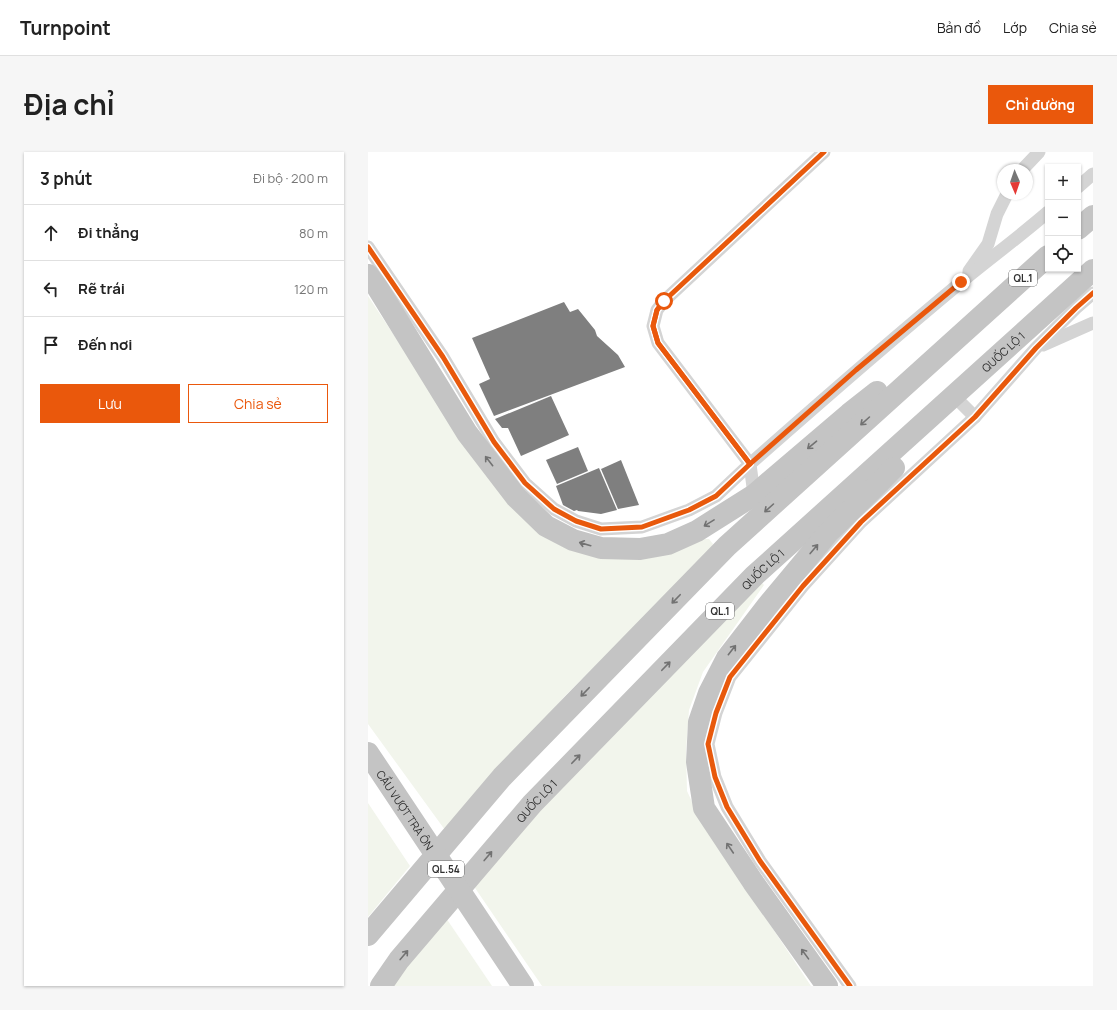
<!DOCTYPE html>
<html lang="vi">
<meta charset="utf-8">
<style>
:root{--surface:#fff;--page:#f6f6f6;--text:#222;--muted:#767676;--line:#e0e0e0;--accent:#ea580c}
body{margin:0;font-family:Manrope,sans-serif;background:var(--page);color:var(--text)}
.controls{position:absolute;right:12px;top:12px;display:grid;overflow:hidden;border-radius:0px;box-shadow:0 1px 3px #0004}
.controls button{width:36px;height:36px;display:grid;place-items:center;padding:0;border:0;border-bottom:1px solid var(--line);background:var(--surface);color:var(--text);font:20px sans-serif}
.compass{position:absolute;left:629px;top:12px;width:36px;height:36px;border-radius:50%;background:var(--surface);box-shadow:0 1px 3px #0004;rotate:178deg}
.stop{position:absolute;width:12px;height:12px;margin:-9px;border:3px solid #ea580c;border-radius:50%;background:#fff}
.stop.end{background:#ea580c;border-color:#fff;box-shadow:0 1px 4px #0008}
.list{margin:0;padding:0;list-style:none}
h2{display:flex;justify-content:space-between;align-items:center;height:52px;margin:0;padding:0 16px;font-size:17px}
h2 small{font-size:13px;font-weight:400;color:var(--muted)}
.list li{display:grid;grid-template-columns:26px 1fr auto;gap:12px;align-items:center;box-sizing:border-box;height:56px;padding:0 16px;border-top:1px solid var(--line)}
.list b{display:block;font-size:15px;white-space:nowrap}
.list em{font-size:13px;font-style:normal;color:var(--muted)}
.actions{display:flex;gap:8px;padding:12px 16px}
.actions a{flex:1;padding:9px 0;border:1px solid var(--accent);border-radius:0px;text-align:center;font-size:14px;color:var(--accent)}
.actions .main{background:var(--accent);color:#fff}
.icon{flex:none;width:22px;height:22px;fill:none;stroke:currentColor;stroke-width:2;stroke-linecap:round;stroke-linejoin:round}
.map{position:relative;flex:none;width:725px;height:834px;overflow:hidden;border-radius:0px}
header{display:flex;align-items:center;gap:24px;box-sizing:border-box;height:56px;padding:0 20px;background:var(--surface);border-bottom:1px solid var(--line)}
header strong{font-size:19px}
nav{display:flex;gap:22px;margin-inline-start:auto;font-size:14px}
.intro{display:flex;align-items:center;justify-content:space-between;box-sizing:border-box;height:96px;padding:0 24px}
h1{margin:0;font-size:28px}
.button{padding:10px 18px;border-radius:0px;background:var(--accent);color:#fff;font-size:14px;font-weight:700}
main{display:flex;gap:24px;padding:0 24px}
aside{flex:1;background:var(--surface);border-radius:0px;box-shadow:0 1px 3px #0004}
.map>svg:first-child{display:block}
</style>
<header>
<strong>Turnpoint</strong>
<nav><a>Bản đồ</a><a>Lớp</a><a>Chia sẻ</a></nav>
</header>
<div class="intro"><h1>Địa chỉ</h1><a class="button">Chỉ đường</a></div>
<main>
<aside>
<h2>3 phút<small>Đi bộ · 200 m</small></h2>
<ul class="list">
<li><svg class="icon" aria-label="ahead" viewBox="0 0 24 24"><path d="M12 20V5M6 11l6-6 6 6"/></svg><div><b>Đi thẳng</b></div><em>80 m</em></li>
<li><svg class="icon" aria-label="left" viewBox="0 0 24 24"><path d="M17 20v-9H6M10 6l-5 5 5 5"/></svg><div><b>Rẽ trái</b></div><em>120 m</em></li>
<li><svg class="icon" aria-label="arrive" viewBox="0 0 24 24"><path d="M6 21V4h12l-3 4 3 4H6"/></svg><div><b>Đến nơi</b></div></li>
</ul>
<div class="actions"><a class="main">Lưu</a><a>Chia sẻ</a></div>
</aside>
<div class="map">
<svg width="725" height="834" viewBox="0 0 725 834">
<rect width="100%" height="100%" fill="#fff"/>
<g fill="#f2f5ec">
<path d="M0,144L69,248L183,385L341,387L345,392L341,400L197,544L77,678L0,572Z"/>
<path d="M391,428L396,433L335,520L321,558L318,598L319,639L333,669L443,834H174L105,733L256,566Z"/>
<path d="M0,651L42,714L0,765Z"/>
<path d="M76,763L124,834H18Z"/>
</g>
<g fill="#7f7f7f">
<path d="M196,150L202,160L210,157L227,178L229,184L250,203L257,215L126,264L111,232L122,227L104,186Z"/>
<path d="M183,244L201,283L153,304L140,276H134L127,267Z"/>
<path d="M210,295L220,319L189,332L178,308Z"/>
<path d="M253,308L271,353L250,357L233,317Z"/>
<path d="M231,316L249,358L233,362L210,359L209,358L206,359L195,353L188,334Z"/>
</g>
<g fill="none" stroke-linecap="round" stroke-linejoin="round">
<g stroke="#d4d4d4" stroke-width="13">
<path d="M654,18L671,0"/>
<path d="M710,35L725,22"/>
<path d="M0,95L75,205L126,290L157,331L186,357L208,369L233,377L274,375L321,358L348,344L382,312L290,191L285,174L289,158L296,149L456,0"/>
<path d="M601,119L620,92L629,62L639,42"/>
<path d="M675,193L725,171"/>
<path d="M585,243L607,265"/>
<path d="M386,343L382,312C451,251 521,190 592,131C621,107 651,85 680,60"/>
<path d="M482,834L392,709L359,655L347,625L340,592L348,561L362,525L435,434L493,370L607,265L668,196L708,156L725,141"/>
</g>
<g stroke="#c4c4c4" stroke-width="22">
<path d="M710,77L725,64"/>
<path d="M0,123L9,135L99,281L148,345L178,374L205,388L233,396L272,397L300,392L329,379L386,343L481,262L509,240"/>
<path d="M0,783L134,625L359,394L680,104"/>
<path id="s1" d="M13,834L31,808L164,652L386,424L725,118"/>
<path d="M459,834L385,730L336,656L329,610L331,570L341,541L359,506L400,453L460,381L526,316"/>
</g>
<path stroke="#c4c4c4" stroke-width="22" id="s2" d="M0,601L155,834"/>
<g stroke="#fff" stroke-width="8">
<g id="cycleway">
<path d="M0,95L75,205L126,290L157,331L186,357L208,369L233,377L274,375L321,358L348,344L382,312L290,191L285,174L289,158L296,149L456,0"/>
<path d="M482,834L392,709L359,655L347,625L340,592L348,561L362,525L435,434L493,370L607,265L668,196L708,156L725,141"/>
</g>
</g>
<use href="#cycleway" stroke="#e8590c" stroke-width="5"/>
</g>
<defs><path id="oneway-shaft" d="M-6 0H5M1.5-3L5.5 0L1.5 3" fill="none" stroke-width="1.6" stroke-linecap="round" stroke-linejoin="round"/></defs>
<g stroke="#727272">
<use href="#oneway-shaft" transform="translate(497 269) rotate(138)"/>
<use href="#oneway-shaft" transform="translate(444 293) rotate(140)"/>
<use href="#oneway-shaft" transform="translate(121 309) rotate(-128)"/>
<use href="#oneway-shaft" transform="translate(401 356) rotate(138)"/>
<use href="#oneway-shaft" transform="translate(341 371) rotate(148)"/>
<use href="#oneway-shaft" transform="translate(217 392) rotate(-164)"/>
<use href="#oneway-shaft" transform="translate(446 397) rotate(-50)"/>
<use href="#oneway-shaft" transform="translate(308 447) rotate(134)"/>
<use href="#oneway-shaft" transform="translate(364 498) rotate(-52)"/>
<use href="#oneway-shaft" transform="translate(298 514) rotate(-46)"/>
<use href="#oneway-shaft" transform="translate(217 540) rotate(134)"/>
<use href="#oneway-shaft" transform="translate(208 607) rotate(-46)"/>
<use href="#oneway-shaft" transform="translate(362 696) rotate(-124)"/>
<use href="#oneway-shaft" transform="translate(120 704) rotate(-50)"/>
<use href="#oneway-shaft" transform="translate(437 802) rotate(-126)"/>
<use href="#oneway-shaft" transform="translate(36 803) rotate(-50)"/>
</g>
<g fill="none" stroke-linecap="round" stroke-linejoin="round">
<path stroke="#ea580c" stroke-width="5" d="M296,149L289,158L285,174L290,191L382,312L488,218L593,130"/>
</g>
<g text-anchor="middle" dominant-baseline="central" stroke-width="4" stroke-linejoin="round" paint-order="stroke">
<g fill="#fff" stroke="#6d6d6d" stroke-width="1">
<rect x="641" y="118" width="28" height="16" rx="3"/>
<rect x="338" y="451" width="28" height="16" rx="3"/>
<rect x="60" y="709" width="36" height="16" rx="3"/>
</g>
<g font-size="10" font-weight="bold" fill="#2f2f2f">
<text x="655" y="126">QL.1</text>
<text x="352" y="459">QL.1</text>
<text x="78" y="717">QL.54</text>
</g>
<g font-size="11" fill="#2f2f2f" stroke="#fff">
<text stroke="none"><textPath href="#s1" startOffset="890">QUỐC LỘ 1</textPath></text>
<text stroke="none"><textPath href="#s1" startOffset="566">QUỐC LỘ 1</textPath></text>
<text stroke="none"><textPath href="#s1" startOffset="242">QUỐC LỘ 1</textPath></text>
<text stroke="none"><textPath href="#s2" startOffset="68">CẦU VƯỢT TRÀ ÔN</textPath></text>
</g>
</g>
</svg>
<div class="controls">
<button>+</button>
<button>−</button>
<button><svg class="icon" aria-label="locate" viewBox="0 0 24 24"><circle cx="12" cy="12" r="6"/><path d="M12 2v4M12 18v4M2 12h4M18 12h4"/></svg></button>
</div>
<svg class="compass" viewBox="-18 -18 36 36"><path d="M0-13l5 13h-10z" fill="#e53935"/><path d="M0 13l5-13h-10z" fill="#767676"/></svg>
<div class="stop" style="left:296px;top:149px"></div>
<div class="stop end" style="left:593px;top:130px"></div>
</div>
</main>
